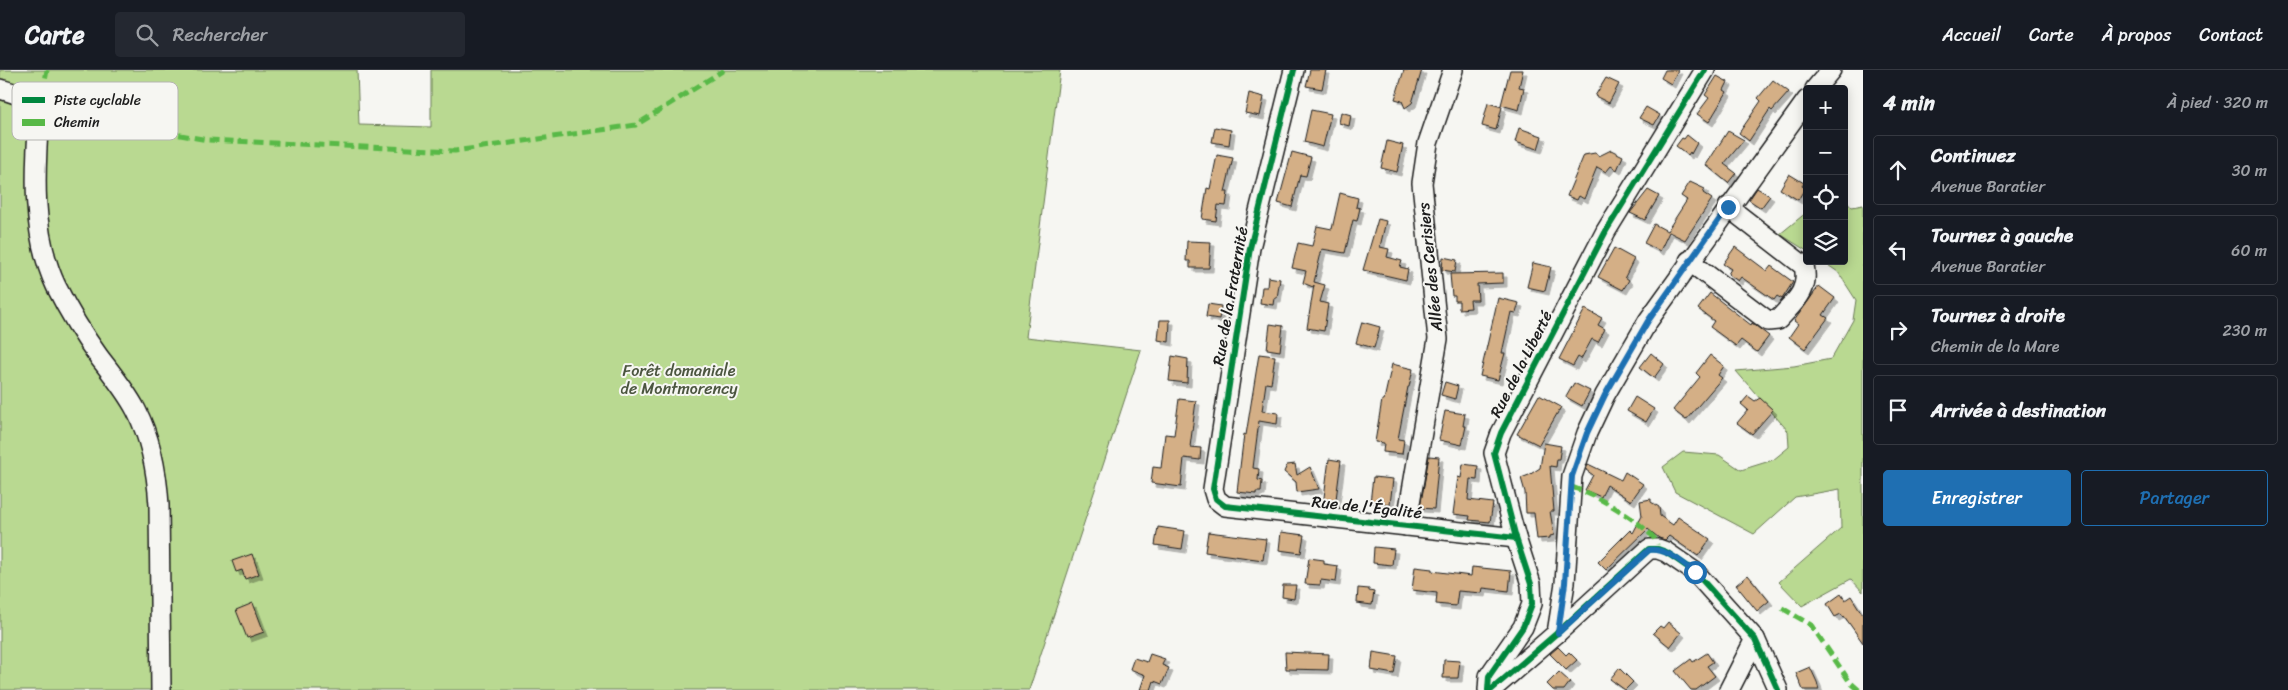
<!DOCTYPE html>
<html lang="fr">
<meta charset="utf-8">
<style>
:root{--surface:#171b24;--page:#242831;--text:#f1f3f6;--muted:#9ea1a6;--line:#363941;--accent:#1f6fb2}
body{margin:0;font-family:Sriracha,sans-serif;background:var(--page);color:var(--text)}
.controls{position:absolute;right:15px;top:15px;display:grid;overflow:hidden;border-radius:5px;box-shadow:0 2px 12px #0003}
.controls button{width:45px;height:45px;display:grid;place-items:center;padding:0;border:0;border-bottom:1px solid var(--line);background:var(--surface);color:var(--text);font:25px sans-serif}
.stop{position:absolute;width:15px;height:15px;margin:-11px;border:4px solid #1f6fb2;border-radius:50%;background:#fff}
.stop.end{background:#1f6fb2;border-color:#fff;box-shadow:0 1px 5px #0008}
.list{margin:0;padding:0;list-style:none}
h2{display:flex;justify-content:space-between;align-items:center;height:65px;margin:0;padding:0 20px;font-size:21px}
h2 small{font-size:16px;font-weight:400;color:var(--muted)}
.list li{display:grid;grid-template-columns:32px 1fr auto;gap:15px;align-items:center;box-sizing:border-box;height:70px;margin:0 10px 10px;padding:0 10px;border:1px solid var(--line);border-radius:5px}
.list b{display:block;font-size:19px;white-space:nowrap}
.list p{margin:0;font-size:16px;white-space:nowrap;color:var(--muted)}
.list em{font-size:16px;font-style:normal;color:var(--muted)}
.actions{display:flex;gap:10px;padding:15px 20px}
.actions a{flex:1;padding:11px 0;border:1px solid var(--accent);border-radius:5px;text-align:center;font-size:18px;color:var(--accent)}
.actions .main{background:var(--accent);color:#fff}
.icon{flex:none;width:28px;height:28px;fill:none;stroke:currentColor;stroke-width:2;stroke-linecap:round;stroke-linejoin:round}
.map{position:relative;flex:none;width:1863px;height:620px;overflow:hidden}
header{display:flex;align-items:center;gap:30px;box-sizing:border-box;height:70px;padding:0 25px;background:var(--surface);border-bottom:1px solid var(--line)}
header strong{font-size:24px}
nav{display:flex;gap:28px;margin-inline-start:auto;font-size:18px}
.search{width:350px;height:45px;background:var(--page);display:flex;align-items:center;gap:12px;box-sizing:border-box;padding:0 18px;border-radius:5px;color:var(--muted);font-size:19px}
main{display:flex}
aside{flex:1;background:var(--surface)}
.map>svg:first-child{display:block}
</style>
<header>
<strong>Carte</strong>
<div class="search"><svg class="icon" aria-label="search" viewBox="0 0 24 24"><circle cx="10" cy="10" r="6"/><path d="M15 15l6 6"/></svg>Rechercher</div>
<nav><a>Accueil</a><a>Carte</a><a>À propos</a><a>Contact</a></nav>
</header>
<main>
<div class="map">
<svg width="1863" height="620" viewBox="0 0 1863 620">
<defs>
<filter id="shadow"><feDropShadow dx="4" dy="4" stdDeviation="0" flood-color="#0004"/></filter>
</defs>
<rect width="100%" height="100%" fill="#f6f6f2"/>
<filter id="ink" filterUnits="userSpaceOnUse"><feTurbulence type="fractalNoise" baseFrequency=".02" numOctaves="2"/><feDisplacementMap in="SourceGraphic" scale="10" xChannelSelector="R" yChannelSelector="G"/><feConvolveMatrix kernelMatrix="1 2 1 2 8 2 1 2 1" color-interpolation-filters="sRGB"/></filter>
<g filter="url(#ink)">
<g fill="#b9d991" stroke="#6a7a56">
<path d="M0,0H357L359,55L431,57V0H1060L1026,267L1141,280L1029,620H0Z"/>
<path d="M1844,128L1852,137L1863,135V522L1851,509L1802,536L1779,512L1841,458L1840,419L1795,427L1754,464L1675,422L1663,397L1683,382L1719,385L1741,400L1773,390L1789,377L1788,361L1736,301L1794,296L1831,289L1853,250L1856,230L1838,202L1822,191H1844Z"/>
<path d="M1807,142V181L1780,164Z"/>
</g>
<g fill="#d4af86" stroke="#1c1c1c" filter="url(#shadow)">
<path d="M1310,0H1326L1322,19L1306,16Z"/>
<path d="M1404,0H1422L1412,33L1405,38L1402,31L1395,29Z"/>
<path d="M1510,0H1523L1519,17L1524,18L1519,40L1501,35Z"/>
<path d="M1665,0H1678L1671,14L1661,8Z"/>
<path d="M1717,6L1728,12L1724,20L1727,22L1709,52L1697,44L1709,28L1705,25Z"/>
<path d="M1606,8L1619,14L1609,33L1595,26Z"/>
<path d="M1773,10L1789,22L1772,41L1770,39L1749,71L1739,63L1761,31L1758,28Z"/>
<path d="M1249,23L1264,27L1260,46L1245,43Z"/>
<path d="M1488,33L1502,37L1496,60L1482,56Z"/>
<path d="M1646,37L1660,45L1654,55L1639,48Z"/>
<path d="M1311,40L1331,44L1323,77L1304,72Z"/>
<path d="M1341,42L1351,45L1349,56L1339,53Z"/>
<path d="M1215,57L1231,60L1229,75L1212,72Z"/>
<path d="M1519,58L1542,66L1538,79L1515,72Z"/>
<path d="M1728,61L1744,70L1724,94L1736,103L1728,113L1706,95Z"/>
<path d="M1687,65L1697,73L1691,84L1690,82L1688,85L1676,76L1682,68L1684,69Z"/>
<path d="M1387,71L1403,75L1397,102L1381,98Z"/>
<path d="M1611,80L1623,86L1617,100L1611,96L1606,102L1597,97L1584,129L1579,126L1577,130L1567,126L1584,85L1595,83L1599,86Z"/>
<path d="M1292,82L1311,87L1306,106L1300,105L1292,137L1278,133Z"/>
<path d="M1217,85L1233,88L1225,122H1228L1226,136L1218,135L1216,151L1202,149L1207,118L1210,119Z"/>
<path d="M1789,104L1804,113L1802,116L1805,118L1798,130L1780,119Z"/>
<path d="M1690,112L1705,119L1703,123L1712,129L1685,170L1669,162L1660,181L1644,173L1654,154L1667,161L1687,130L1681,126Z"/>
<path d="M1757,118L1770,126L1761,138L1749,130Z"/>
<path d="M1648,120L1659,126L1645,150L1630,143Z"/>
<path d="M1340,123L1358,128L1356,137L1360,138L1357,151L1353,150L1345,183L1322,179L1314,212L1325,215L1320,232L1328,234L1324,261L1307,258L1314,215L1313,217L1303,213L1306,201L1292,198L1298,173L1312,176L1317,156L1332,159Z"/>
<path d="M1378,149L1386,151L1380,177L1389,179L1387,187L1402,191L1400,197L1408,199L1406,210L1363,200Z"/>
<path d="M1187,171L1211,172L1209,198H1190V191H1186Z"/>
<path d="M1735,177L1767,201L1771,196L1793,212L1782,229L1777,226L1774,230L1741,207L1738,211L1728,204L1731,199L1723,194Z"/>
<path d="M1614,178L1634,189L1625,207L1629,210L1623,220L1598,207Z"/>
<path d="M1443,187L1457,190L1455,202L1442,200Z"/>
<path d="M1533,193L1551,197L1545,221L1527,217Z"/>
<path d="M1503,203V213L1477,214L1478,230H1470L1471,238L1459,239V231H1455V226H1452L1450,204Z"/>
<path d="M1268,207L1280,209L1277,228H1274L1273,235L1260,233L1262,217H1267Z"/>
<path d="M1819,216L1835,228L1823,245L1828,248L1805,279L1789,267L1798,254L1794,251Z"/>
<path d="M1710,223L1751,255L1752,253L1769,266L1757,282L1741,270L1736,276L1710,257L1714,251L1698,239Z"/>
<path d="M1498,228L1519,233L1516,243L1511,242L1502,283H1505L1498,310L1480,306Z"/>
<path d="M1208,234L1221,236L1219,249L1206,247Z"/>
<path d="M1585,239L1602,248L1598,255L1605,259L1598,272L1592,269L1581,289L1578,287L1573,296L1559,289Z"/>
<path d="M1160,250H1170L1169,272L1158,270Z"/>
<path d="M1362,252L1380,257L1374,278L1356,273Z"/>
<path d="M1270,254L1283,256L1280,281L1267,279Z"/>
<path d="M1651,283L1664,294L1654,308L1640,297Z"/>
<path d="M1259,284L1275,286L1271,314L1266,313L1262,341L1278,343L1277,354L1259,351L1253,398L1259,399L1258,410L1262,411L1261,422H1256V424L1237,422L1244,364L1246,365Z"/>
<path d="M1710,285L1724,296L1718,305L1722,308L1686,350L1673,340L1700,307L1696,303Z"/>
<path d="M1172,286L1188,289L1187,313L1169,311Z"/>
<path d="M1392,294L1413,299L1409,317H1408L1398,369L1404,370L1402,384L1383,382L1384,373L1375,372L1382,330H1384Z"/>
<path d="M1445,312L1458,316L1455,329L1441,325Z"/>
<path d="M1574,313L1590,321L1582,336L1566,327Z"/>
<path d="M1539,325L1561,337L1539,375L1517,364Z"/>
<path d="M1748,326L1755,331L1760,328L1773,340L1752,364L1737,353L1748,340L1741,334Z"/>
<path d="M1635,327L1654,339L1646,352L1627,341Z"/>
<path d="M1179,329L1196,331L1190,377L1201,378L1200,390L1184,388L1181,417L1151,413L1153,397L1161,398L1165,364L1174,365Z"/>
<path d="M1445,341L1465,344L1463,356H1466L1462,375L1439,370Z"/>
<path d="M1544,373L1561,376L1559,389H1557L1556,397L1550,396L1554,441H1550L1554,465L1550,466V468L1537,469L1534,443H1526L1525,422L1521,408L1529,405L1540,398Z"/>
<path d="M1429,386L1439,387L1434,439L1420,438Z"/>
<path d="M1329,389L1341,391L1335,437L1323,435Z"/>
<path d="M1295,394L1297,405L1310,397L1319,419L1297,422L1296,412L1284,402L1287,395Z"/>
<path d="M1463,394L1478,396L1477,410L1470,409L1468,430L1493,433L1490,452L1469,450L1470,446L1453,444L1458,407L1461,408Z"/>
<path d="M1588,394L1621,410L1625,402L1643,414L1631,431L1607,415L1601,427L1585,420L1593,405L1586,400Z"/>
<path d="M1373,407L1393,409L1390,435L1370,433Z"/>
<path d="M1651,429V432L1659,437L1660,446L1673,455L1678,447L1710,469L1698,486L1669,466L1665,470L1659,468L1648,459L1606,500L1598,492L1630,460L1633,463L1642,446L1640,431Z"/>
<path d="M1158,457L1185,461L1182,479L1155,475Z"/>
<path d="M1208,462L1266,469L1263,490L1205,482Z"/>
<path d="M1281,462L1304,465L1301,483L1279,480Z"/>
<path d="M1374,477L1394,479L1392,495L1373,493Z"/>
<path d="M252,484L259,504L245,509L242,500L236,502L232,491Z"/>
<path d="M1309,488L1324,490V494L1338,496L1336,512L1321,510L1320,515L1305,514Z"/>
<path d="M1415,497L1432,499V501L1471,506L1472,497L1511,501L1509,521L1483,518L1482,523L1458,521L1456,536L1436,534L1437,523L1412,520Z"/>
<path d="M1748,505L1769,531L1757,541L1736,515Z"/>
<path d="M1283,515H1296L1294,529L1282,527Z"/>
<path d="M1358,518L1369,519V521L1374,522L1372,535L1357,533Z"/>
<path d="M1841,524L1845,530L1851,526L1863,545V573L1844,546L1843,547L1841,544L1835,547L1827,534Z"/>
<path d="M253,533L264,562L247,568L236,540Z"/>
<path d="M1668,552L1681,563L1670,577L1653,563L1660,556L1663,558Z"/>
<path d="M1558,577L1566,585L1569,582L1577,590L1566,600L1550,584Z"/>
<path d="M1285,582L1329,584L1328,600L1286,599Z"/>
<path d="M1373,582L1397,586L1394,604L1371,600Z"/>
<path d="M1707,583L1713,592L1707,596L1715,606L1696,620H1691L1675,601L1691,589L1693,592Z"/>
<path d="M1150,584L1165,589L1162,595L1169,598L1162,614L1154,611L1151,620H1140L1145,605L1130,599L1134,588L1147,592Z"/>
<path d="M1444,590L1460,591L1458,608H1443Z"/>
<path d="M1810,597L1817,612L1819,620H1803L1796,603Z"/>
<path d="M1619,598L1633,612L1625,620L1610,609Z"/>
<path d="M1559,602L1570,612L1564,620H1553L1547,614Z"/>
</g>
<g fill="none" stroke-linecap="round" stroke-linejoin="round">
<g stroke="#1c1c1c" stroke-width="22">
<g id="minor">
<path d="M1294,0L1250,178L1213,419L1216,429L1225,436L1516,468"/>
<path d="M0,19C17,24 31,27 39,44C35,100 31,163 56,216C68,240 83,265 99,287C112,304 126,321 136,340C151,369 157,403 159,435L161,620"/>
<path d="M1815,19L1831,0"/>
<path d="M1689,191L1768,251L1778,250C1794,232 1810,221 1804,196L1728,137"/>
<path d="M1406,456L1438,269L1422,113L1428,73L1453,0"/>
<path d="M1557,563L1565,513L1572,406L1587,363L1605,325L1648,251L1807,30"/>
<path d="M1488,620L1489,606L1523,557L1532,534L1531,514L1516,468L1494,383L1501,363L1606,161L1705,0"/>
<path d="M1491,620L1557,563L1649,479H1658L1666,482L1695,502L1755,569L1778,620"/>
<path d="M1729,620L1755,569"/>
</g>
</g>
<use href="#minor" stroke="#f6f6f2" stroke-width="19"/>
<g stroke="#58b947" stroke-width="5" stroke-dasharray="10 5" stroke-linecap="butt">
<path d="M35,35L50,30L108,52L208,70L455,81L636,55L724,0"/>
<path d="M35,35L43,22L47,0"/>
<path d="M1571,417C1593,423 1639,450 1654,468C1656,471 1657,475 1658,479"/>
<path d="M1782,538L1811,555L1850,612L1859,620"/>
</g>
<g stroke="#f6f6f2" stroke-width="9">
<g id="cycleway">
<path d="M1294,0L1250,178L1213,419L1216,429L1225,436L1516,468"/>
<path d="M1488,620L1489,606L1523,557L1532,534L1531,514L1516,468L1494,383L1501,363L1606,161L1705,0"/>
<path d="M1491,620L1557,563L1649,479H1658L1666,482L1695,502L1755,569L1778,620"/>
</g>
</g>
<use href="#cycleway" stroke="#00873e" stroke-width="6"/>
</g>
</g>
<g fill="none" stroke-linecap="round" stroke-linejoin="round" filter="url(#ink)">
<path stroke="#1f6fb2" stroke-width="6" d="M1695,502C1681,492 1667,478 1649,480L1558,563L1565,513L1572,406L1587,363L1605,325L1648,251L1728,137"/>
</g>
<g text-anchor="middle" dominant-baseline="central" stroke-width="4" stroke-linejoin="round" paint-order="stroke">
<g font-size="16" fill="#1c1c1c" stroke="#f6f6f2">
<text transform="translate(1430 197) rotate(-96)">Allée des Cerisiers</text>
<text transform="translate(1230 226) rotate(-80)">Rue de la Fraternité</text>
<text transform="translate(1521 294) rotate(-63)">Rue de la Liberté</text>
<text transform="translate(1367 437) rotate(6)">Rue de l'Égalité</text>
</g>
<g font-size="16" fill="#4b553f" stroke="#f6f6f2">
<text x="679" y="300">Forêt domaniale<tspan x="679" dy="18">de Montmorency</tspan></text>
</g>
</g>
<rect x="12" y="12" width="166" height="58" rx="8" fill="#f6f6f2" stroke="#b5b5b2" stroke-width="1"/>
<rect x="22" y="27" width="23" height="6" fill="#00873e"/>
<rect x="22" y="49" width="23" height="7" fill="#58b947"/>
<g font-size="14" fill="#1c1c1c">
<text x="54" y="35">Piste cyclable</text>
<text x="54" y="57">Chemin</text>
</g>
</svg>
<div class="controls">
<button>+</button>
<button>−</button>
<button><svg class="icon" aria-label="locate" viewBox="0 0 24 24"><circle cx="12" cy="12" r="6"/><path d="M12 2v4M12 18v4M2 12h4M18 12h4"/></svg></button>
<button><svg class="icon" aria-label="layers" viewBox="0 0 24 24"><path d="M12 4l9 5-9 5-9-5zM3 14l9 5 9-5"/></svg></button>
</div>
<div class="stop" style="left:1695px;top:502px"></div>
<div class="stop end" style="left:1728px;top:137px"></div>
</div>
<aside>
<h2>4 min<small>À pied · 320 m</small></h2>
<ul class="list">
<li><svg class="icon" aria-label="ahead" viewBox="0 0 24 24"><path d="M12 20V5M6 11l6-6 6 6"/></svg><div><b>Continuez</b><p>Avenue Baratier</p></div><em>30 m</em></li>
<li><svg class="icon" aria-label="left" viewBox="0 0 24 24"><path d="M17 20v-9H6M10 6l-5 5 5 5"/></svg><div><b>Tournez à gauche</b><p>Avenue Baratier</p></div><em>60 m</em></li>
<li><svg class="icon" aria-label="right" viewBox="0 0 24 24"><path d="M7 20v-9h11M14 6l5 5-5 5"/></svg><div><b>Tournez à droite</b><p>Chemin de la Mare</p></div><em>230 m</em></li>
<li><svg class="icon" aria-label="arrive" viewBox="0 0 24 24"><path d="M6 21V4h12l-3 4 3 4H6"/></svg><div><b>Arrivée à destination</b></div></li>
</ul>
<div class="actions"><a class="main">Enregistrer</a><a>Partager</a></div>
</aside>
</main>
